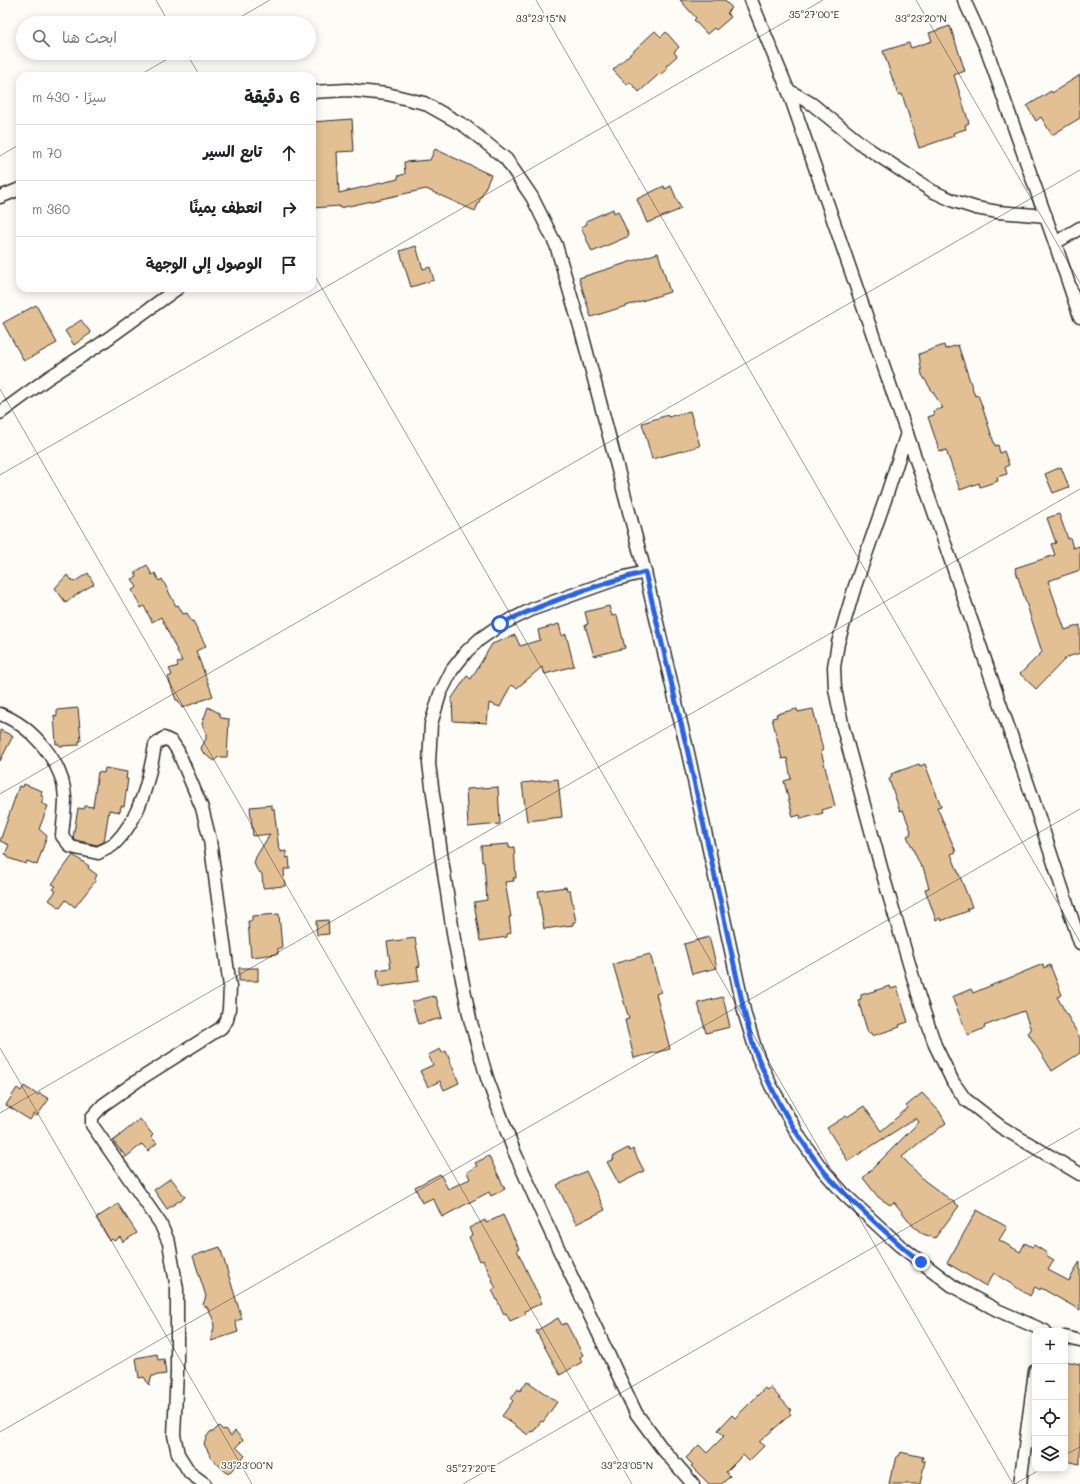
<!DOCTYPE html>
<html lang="ar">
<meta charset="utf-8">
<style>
:root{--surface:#fff;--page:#f2f2f2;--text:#202124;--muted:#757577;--line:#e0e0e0}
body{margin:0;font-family:Mali,"Playpen Sans Arabic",sans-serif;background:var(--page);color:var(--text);direction:rtl}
.controls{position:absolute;right:12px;bottom:12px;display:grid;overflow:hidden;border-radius:8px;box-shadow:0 2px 10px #0003}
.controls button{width:36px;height:36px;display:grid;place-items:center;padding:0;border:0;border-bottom:1px solid var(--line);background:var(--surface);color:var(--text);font:20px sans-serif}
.stop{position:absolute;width:12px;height:12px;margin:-9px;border:3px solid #2563eb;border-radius:50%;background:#fff}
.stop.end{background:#2563eb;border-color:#fff;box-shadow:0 1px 4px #0008}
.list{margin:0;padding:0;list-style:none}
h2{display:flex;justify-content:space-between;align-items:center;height:52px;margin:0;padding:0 16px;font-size:17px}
h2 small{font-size:13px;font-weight:400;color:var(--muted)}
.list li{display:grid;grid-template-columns:26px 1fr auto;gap:12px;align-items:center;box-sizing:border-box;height:56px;padding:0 16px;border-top:1px solid var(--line)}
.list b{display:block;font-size:15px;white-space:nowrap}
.list em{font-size:13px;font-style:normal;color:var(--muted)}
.icon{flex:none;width:22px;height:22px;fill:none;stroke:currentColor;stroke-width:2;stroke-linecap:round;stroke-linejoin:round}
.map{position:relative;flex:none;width:1080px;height:1484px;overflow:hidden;direction:ltr}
.search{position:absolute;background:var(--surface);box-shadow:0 2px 10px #0003;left:16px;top:16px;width:300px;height:44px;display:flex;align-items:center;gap:10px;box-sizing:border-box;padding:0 14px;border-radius:22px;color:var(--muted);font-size:15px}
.panel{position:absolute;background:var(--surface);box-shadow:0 2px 10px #0003;left:16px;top:72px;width:300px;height:220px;border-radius:12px;direction:rtl}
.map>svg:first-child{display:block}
</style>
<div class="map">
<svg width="1080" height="1484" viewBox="0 0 1080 1484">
<rect width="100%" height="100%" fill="#fdfcf7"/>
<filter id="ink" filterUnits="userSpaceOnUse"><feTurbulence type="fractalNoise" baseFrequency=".025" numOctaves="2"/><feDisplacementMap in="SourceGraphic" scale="8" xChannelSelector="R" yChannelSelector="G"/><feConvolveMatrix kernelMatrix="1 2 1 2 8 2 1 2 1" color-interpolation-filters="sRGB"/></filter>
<g filter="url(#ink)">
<g fill="#e3c094" stroke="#2b2b2b">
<path d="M680,0H724L732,8L727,13L731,17L716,30L714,28L707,34L694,20L696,18Z"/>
<path d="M950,26L965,71L954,75L969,123L965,125L966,129L953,133L954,136L919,148L902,94L898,95L883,51L909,43L911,48L932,41L929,33Z"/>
<path d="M655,31L661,37L666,32L679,47L674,52L677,56L666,66L668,68L660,75L659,74L639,92L630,82L627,85L613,70Z"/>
<path d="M1080,75V118L1052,135L1041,117L1036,121L1027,106L1051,91L1052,93Z"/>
<path d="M352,119L354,151L337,152L339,193L398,179V176L405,174L404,162L430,160L435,149L491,175L475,211L426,189L340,208V206L312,208V122Z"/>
<path d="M664,186L665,189L671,186L681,209L647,223L637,199Z"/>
<path d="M613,209L614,213L618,211L629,236L592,252L581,227L587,224L586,221Z"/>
<path d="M416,246L423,269L430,267L434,280L411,287L400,251Z"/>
<path d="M658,253L670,292L591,317L579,278Z"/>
<path d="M36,305L57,343L24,361L3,323Z"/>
<path d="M81,320L91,333L74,345L65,331Z"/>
<path d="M944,345L945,349L958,345L975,396L978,395L981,403L995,446L998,445L1000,453L1004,451L1009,465L1005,467L1007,474L997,477L998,481L980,487L979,483L960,490L946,450L940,452L928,417L934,415L933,411L943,408L922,375L919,354Z"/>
<path d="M690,411L700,446L652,459L642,423L668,415V417Z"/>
<path d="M1061,467L1069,487L1053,493L1045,474Z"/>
<path d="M1059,514L1068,539L1070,538L1073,548L1080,546V570L1048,581L1065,630L1080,625V653L1067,657L1036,689L1020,674L1042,652L1015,568L1055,555L1051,544L1056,543L1047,518Z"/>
<path d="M147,565L152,575L155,573L159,581L162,579L176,606L178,605L183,614L187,613L192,622L193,621L206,646L196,651L213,696L182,708L178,700H176L168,677L172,675L169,669L178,666L177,663L182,661L161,617L152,622L144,606L141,608L132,590L137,587L132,579L137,577L135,572Z"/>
<path d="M88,573L94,584L76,595L66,603L55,588L67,575L74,582Z"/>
<path d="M609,606L612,616L617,615L625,648L594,656L585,625L588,624L585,612Z"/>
<path d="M559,624L562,636L566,634L574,666L545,674L542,667L517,688L511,685L500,707L489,703L487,723L453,721L452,698L467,676L471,679L492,644L515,635L520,646L540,640L538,630Z"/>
<path d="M208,707L219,713L221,718L229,719L227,757H218L215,761L207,756L202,751L201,748L206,739V732L202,724Z"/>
<path d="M78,708L81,741H79V745L60,746L59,744H56L54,715L57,716V710Z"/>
<path d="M797,709L798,712L813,709L823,750L821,751L835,806L822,810L823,813L801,819L800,815L793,817L784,781L791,779L787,758L782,759L772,718L777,717L776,714Z"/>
<path d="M0,730L13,736L0,761Z"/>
<path d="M919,764L920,766L925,764L941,806L937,807L956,852L951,854L972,907L966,909L968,911L941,921L940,918L936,920L925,889L929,888L923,867H921L907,836L911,834L910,832L911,831L903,810L900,811L889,779L892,777L891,774Z"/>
<path d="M105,768L127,772L126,779H128L124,807L121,806L120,812L109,810L104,842L97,845L75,840L73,838L78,808L84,809L85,806L93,807L98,772L104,773Z"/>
<path d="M558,779L562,817L527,821L522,783Z"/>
<path d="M24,784L42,791L41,796L44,797L41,803L48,806L39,829L47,836L37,865L27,861L26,864L8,858V855L5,854L9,845L0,841L19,786L23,787Z"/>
<path d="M498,787L500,824L468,827L466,789Z"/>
<path d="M272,805V809H274L279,850H281V852L286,851V858L289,857L290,869H284L285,886L263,888L262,874L257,870L254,863L256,857L270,834L253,836L250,807Z"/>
<path d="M509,844V848L514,847L516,878H513L514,881L505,882L511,917H509L511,933L507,934V937L480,941L474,902L487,900L484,862H482L481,846Z"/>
<path d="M73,855L89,866L88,868L97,875L95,879L96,880L75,907L66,900L60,908L49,900L56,891L53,889L56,886L52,884Z"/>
<path d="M566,887L567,890H570L576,922H573V925L544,929L538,891Z"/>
<path d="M279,914L282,948H278V954L251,957L248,921H252V916Z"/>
<path d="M328,920L329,934L317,935L316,921Z"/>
<path d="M709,937L717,968L692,974L684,944Z"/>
<path d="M415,938L420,966L417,967L419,981L379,987L377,970L391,968L387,942Z"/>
<path d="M650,954L661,992L656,994L670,1049L634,1058L625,1020L629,1019L613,964Z"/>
<path d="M1043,964L1044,968L1050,965L1062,995L1057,997L1080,1038V1053L1052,1071L1028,1033L1031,1030L1024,1011L984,1026L985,1028L968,1035L952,997L971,989L973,993Z"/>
<rect x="239" y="968" width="19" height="13"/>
<path d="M890,986L891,989L897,987L908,1022L899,1025L900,1027L872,1036L871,1033H868L858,1000L861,999V995Z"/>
<path d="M433,996V997H436L442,1018L418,1024L412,1002Z"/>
<path d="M723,997L730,1027L706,1033L698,1003Z"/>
<path d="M440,1049L442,1053L446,1051L459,1083L444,1090L440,1081L428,1087L420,1071L433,1065L428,1055Z"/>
<path d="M24,1086L38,1095L39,1093L49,1099L37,1116L34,1114L30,1120L6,1105L17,1088L21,1091Z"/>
<path d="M922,1093L939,1111L946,1123L931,1135L930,1134L902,1157L925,1181L959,1206L935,1238L923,1234L913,1226L894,1202L890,1205L878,1197L863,1178L919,1122L916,1118L848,1161L827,1128L846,1116L847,1117L864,1106L881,1131L908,1108L906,1106Z"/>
<path d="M140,1119L153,1135L151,1137L157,1143L148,1151L142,1144L126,1157L113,1141Z"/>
<path d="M628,1148L630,1151L633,1149L644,1171L619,1184L607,1162L614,1159L613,1156Z"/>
<path d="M489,1156L505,1189L491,1196L489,1192L442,1217L433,1198L422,1203L415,1187L440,1174L448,1189L470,1179L467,1172L477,1166L475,1163Z"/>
<path d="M586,1171L605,1210L576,1224L557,1185Z"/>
<path d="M171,1178L185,1197L167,1209L154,1190Z"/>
<path d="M118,1204L137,1233L123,1242L120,1237L114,1241L112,1239L110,1241L96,1218Z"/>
<path d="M977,1210L1007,1227L999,1240L1020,1252L1025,1243L1032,1247L1034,1245L1047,1253L1046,1255L1054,1260L1048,1270L1069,1281L1080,1261V1310L1041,1288L1040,1290L1035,1287L1030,1296L994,1273L986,1286L947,1263Z"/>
<path d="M503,1215L519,1249L517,1250L542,1303L525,1311L526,1314L510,1321L506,1313L504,1314L492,1290L496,1288L492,1281H493L483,1260L480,1261L469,1237L472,1235L469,1228L485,1220L486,1223Z"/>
<path d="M220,1247L242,1319L235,1321L238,1332L211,1341L214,1327L213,1319L207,1307L203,1305L206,1296L193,1256Z"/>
<path d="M558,1318L562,1325L566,1323L583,1355L580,1357L582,1362L560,1375L536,1331Z"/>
<path d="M157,1354L158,1360L164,1359L166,1374L152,1376L149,1385L144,1377L139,1378L136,1358Z"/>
<path d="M1065,1361L1080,1364V1464L1065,1461Z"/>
<path d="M527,1381L557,1402L543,1422L541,1421L533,1432L531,1431L528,1435L502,1416L513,1401L511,1399L518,1389L520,1391Z"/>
<path d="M770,1387L791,1410L789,1412L791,1414L759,1442L764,1446L749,1461L743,1455L726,1472L730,1476L722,1484H709L691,1466L693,1465L686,1458L699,1445L707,1453L724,1436L718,1430L732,1415L735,1418L765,1388L767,1390Z"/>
<path d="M219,1426L223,1430L225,1429L231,1436L235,1431L243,1440L236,1447L245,1456L228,1474L209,1456L210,1455L204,1444L207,1436L211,1431L213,1432Z"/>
<path d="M900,1452L923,1457L922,1461H925L920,1484H889L892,1470L894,1469L897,1456L899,1455Z"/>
</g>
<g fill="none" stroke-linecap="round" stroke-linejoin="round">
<g stroke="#2b2b2b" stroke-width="15">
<g id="street">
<path d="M751,0L788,90L818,176L1031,793L1080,943"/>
<path d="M964,0L986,48L1055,243L1080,317"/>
<path d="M788,90L812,104L864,146L932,191L954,201L976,208L998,212L1046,216"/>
<path d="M312,92L348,90L387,94L424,103L465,126L506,159L532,197L556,245L581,330L645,572L688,753L745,1015L758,1057L771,1086L800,1138L822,1169L844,1194L899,1245L954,1287L997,1310L1045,1331"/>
<path d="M0,197L20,189"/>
<path d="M1055,243L1080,228"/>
<path d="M0,413L48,378L99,345L178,288"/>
<path d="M907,433L885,500L855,586L838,643L834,667L835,689L843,728L885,882L918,994L935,1045L953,1082L965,1099L1001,1127L1080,1174"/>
<path d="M645,572L617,579L533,609L500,625L480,639L467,651L452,670L440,694L431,724L429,764L441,853L454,939L470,1019L487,1078L514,1151L544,1218L636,1413L661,1447L693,1484"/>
<path d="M0,714C32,726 64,763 65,798C65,811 63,823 62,836L71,847L98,853C103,850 110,848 114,844C140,819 149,780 155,745L164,738L172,742L178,751L202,808L210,840L230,987L229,1009L227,1020L221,1028L137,1081L103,1105L92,1117V1125L160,1223L169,1243L177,1289V1372L174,1435L178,1454L190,1473L205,1484"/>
<path d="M1065,1337L1080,1341"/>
<path d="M1020,1484L1035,1371"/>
</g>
</g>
<use href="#street" stroke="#fdfcf7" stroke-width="12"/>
</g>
</g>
<g fill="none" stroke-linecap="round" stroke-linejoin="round" filter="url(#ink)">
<path stroke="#2563eb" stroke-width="5" d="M500,624C547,602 595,585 645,572L688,753L745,1015C749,1029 752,1045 758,1058C774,1097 796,1135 822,1169C834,1184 848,1197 862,1210C881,1228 900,1246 921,1262"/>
</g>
<path fill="none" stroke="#2b2b2b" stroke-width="1" stroke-opacity="0.45" d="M156,0L169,23M536,0L1080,942M916,0L1080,283M230,23L270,0M186,53L200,76M138,76L178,53M0,156L20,144M312,271L1013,1484M0,389L632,1484M0,475L823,0M0,794L1080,170M0,1048L252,1484M0,1113L1080,489M0,1432L1080,809M1065,1455L1080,1447M463,1484L1080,1128M1015,1484L1041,1469"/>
<g font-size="10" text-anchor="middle" fill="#2b2b2b" stroke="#fdfcf7" stroke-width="3" stroke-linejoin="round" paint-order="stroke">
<text x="814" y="18">35°27'00"E</text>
<text x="541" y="22">33°23'15"N</text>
<text x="921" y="22">33°23'20"N</text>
<text x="247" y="1469">33°23'00"N</text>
<text x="627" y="1469">33°23'05"N</text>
<text x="471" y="1472">35°27'20"E</text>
</g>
</svg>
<div class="controls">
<button>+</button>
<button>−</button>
<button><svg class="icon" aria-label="locate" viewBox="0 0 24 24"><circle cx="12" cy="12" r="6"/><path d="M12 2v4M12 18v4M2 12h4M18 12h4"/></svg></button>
<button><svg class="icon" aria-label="layers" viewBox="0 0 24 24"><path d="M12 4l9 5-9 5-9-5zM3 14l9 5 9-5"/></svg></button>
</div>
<div class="stop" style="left:500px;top:624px"></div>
<div class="stop end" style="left:921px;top:1262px"></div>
<div class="search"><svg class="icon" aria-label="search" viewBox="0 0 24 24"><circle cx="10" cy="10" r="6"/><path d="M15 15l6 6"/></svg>ابحث هنا</div>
<section class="panel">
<h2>6 دقيقة<small>سيرًا · 430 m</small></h2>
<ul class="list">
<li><svg class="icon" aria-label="ahead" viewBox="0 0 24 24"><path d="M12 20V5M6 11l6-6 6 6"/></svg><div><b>تابع السير</b></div><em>70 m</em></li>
<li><svg class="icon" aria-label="right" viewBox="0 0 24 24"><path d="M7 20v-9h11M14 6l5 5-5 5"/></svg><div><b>انعطف يمينًا</b></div><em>360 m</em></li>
<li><svg class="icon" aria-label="arrive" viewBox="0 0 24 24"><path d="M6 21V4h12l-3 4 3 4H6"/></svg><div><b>الوصول إلى الوجهة</b></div></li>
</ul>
</section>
</div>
